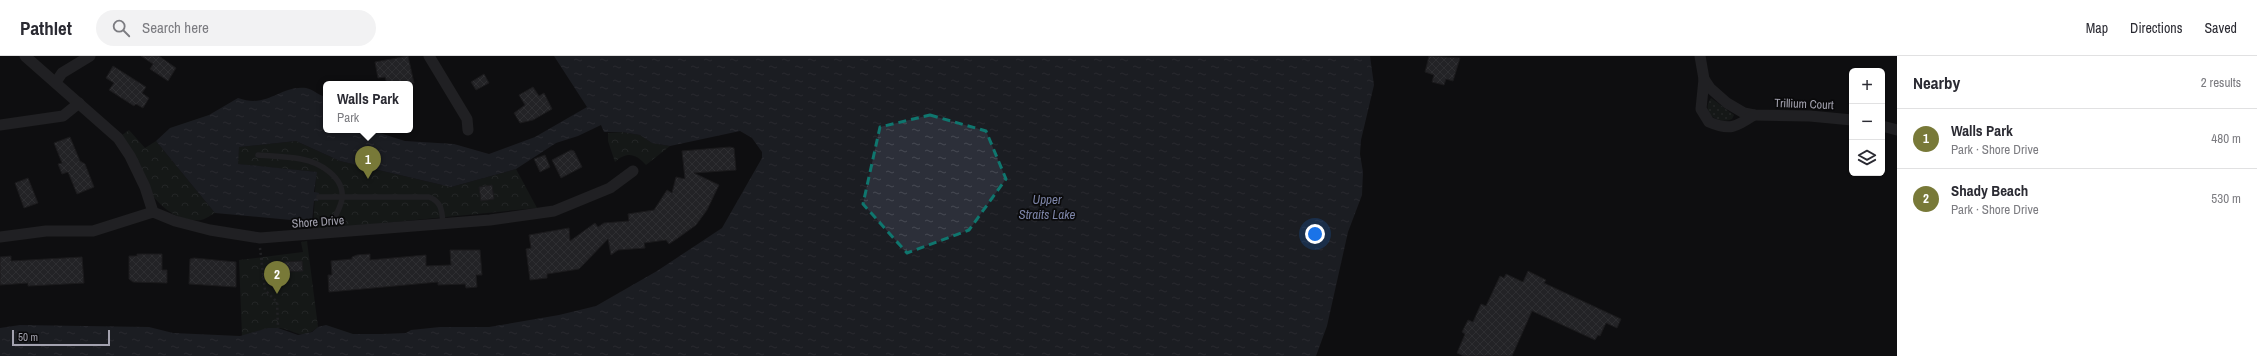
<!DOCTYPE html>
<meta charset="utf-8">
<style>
:root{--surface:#fff;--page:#f2f2f3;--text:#2b2b33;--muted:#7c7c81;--line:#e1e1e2;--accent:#787938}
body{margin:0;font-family:"Archivo Narrow",sans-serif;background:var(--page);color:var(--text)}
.controls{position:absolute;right:12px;top:12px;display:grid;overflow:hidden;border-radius:6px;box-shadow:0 1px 3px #0004}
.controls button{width:36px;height:36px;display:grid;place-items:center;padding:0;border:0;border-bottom:1px solid var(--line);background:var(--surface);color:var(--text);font:20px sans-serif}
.scale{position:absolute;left:12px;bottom:10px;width:98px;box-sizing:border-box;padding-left:4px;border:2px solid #a3a2af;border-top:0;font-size:11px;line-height:14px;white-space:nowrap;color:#a3a2af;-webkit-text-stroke:3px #0a0a0b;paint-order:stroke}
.you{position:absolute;left:1315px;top:178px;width:14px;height:14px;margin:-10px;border:3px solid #fff;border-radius:50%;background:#1a73e8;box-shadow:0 0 0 6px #1a73e833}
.badge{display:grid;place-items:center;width:26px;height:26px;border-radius:50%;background:var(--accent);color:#fff;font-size:13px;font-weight:700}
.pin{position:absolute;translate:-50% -33px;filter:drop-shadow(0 1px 2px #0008)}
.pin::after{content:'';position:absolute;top:21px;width:14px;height:12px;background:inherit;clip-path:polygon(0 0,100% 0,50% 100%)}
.popup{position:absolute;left:323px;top:25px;width:90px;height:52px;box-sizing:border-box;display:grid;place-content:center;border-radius:6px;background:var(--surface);filter:drop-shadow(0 1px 3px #0005);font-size:13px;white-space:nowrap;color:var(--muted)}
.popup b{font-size:15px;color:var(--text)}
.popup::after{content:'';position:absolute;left:50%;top:100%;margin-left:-8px;border:8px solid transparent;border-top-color:var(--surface)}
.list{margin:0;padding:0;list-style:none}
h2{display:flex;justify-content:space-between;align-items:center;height:52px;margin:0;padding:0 16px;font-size:17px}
h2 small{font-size:13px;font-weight:400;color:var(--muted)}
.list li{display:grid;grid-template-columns:26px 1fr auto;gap:12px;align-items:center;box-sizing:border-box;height:60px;padding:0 16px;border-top:1px solid var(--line)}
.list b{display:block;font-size:15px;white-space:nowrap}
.list p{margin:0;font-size:13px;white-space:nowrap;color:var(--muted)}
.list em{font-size:13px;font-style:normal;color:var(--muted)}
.icon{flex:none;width:22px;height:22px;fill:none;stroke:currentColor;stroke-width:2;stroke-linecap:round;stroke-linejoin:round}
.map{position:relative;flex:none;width:1897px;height:300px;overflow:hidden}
header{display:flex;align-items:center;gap:24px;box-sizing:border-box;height:56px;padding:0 20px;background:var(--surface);border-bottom:1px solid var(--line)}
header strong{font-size:19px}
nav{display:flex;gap:22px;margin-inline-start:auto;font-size:14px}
.search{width:280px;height:36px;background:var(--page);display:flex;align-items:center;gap:10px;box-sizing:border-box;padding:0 14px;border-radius:22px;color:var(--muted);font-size:15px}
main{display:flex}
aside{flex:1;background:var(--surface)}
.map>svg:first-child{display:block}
</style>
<header>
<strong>Pathlet</strong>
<div class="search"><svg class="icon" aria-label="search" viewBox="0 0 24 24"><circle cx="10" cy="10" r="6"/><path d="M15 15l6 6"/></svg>Search here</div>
<nav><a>Map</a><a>Directions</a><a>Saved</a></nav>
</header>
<main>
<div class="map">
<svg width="1897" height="300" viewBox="0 0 1897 300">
<defs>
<pattern id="grass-dots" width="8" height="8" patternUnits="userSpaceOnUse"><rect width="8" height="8" fill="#1e2421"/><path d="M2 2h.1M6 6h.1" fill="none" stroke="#3c413f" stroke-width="1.8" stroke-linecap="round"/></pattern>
<pattern id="forest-crowns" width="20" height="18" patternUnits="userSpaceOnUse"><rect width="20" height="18" fill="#1e2421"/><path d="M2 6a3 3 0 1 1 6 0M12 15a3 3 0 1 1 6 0" fill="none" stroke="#3c413f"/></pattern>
<pattern id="water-ripples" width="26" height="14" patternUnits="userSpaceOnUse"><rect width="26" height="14" fill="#2c2f39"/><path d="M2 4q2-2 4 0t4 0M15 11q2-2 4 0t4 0" fill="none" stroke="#474a53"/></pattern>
<pattern id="building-cross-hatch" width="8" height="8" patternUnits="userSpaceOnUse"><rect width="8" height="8" fill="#3d3c40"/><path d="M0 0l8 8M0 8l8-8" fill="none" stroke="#565559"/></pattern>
</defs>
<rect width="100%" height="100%" fill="#0f0f10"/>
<path fill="url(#grass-dots)" d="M1711,42L1734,59L1732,63C1718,69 1700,57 1711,42Z"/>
<g fill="url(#forest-crowns)">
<path d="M129,74L145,92L156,85L215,157C211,159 206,163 201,164C158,168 135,113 118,82Z"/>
<path d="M622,76L640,79L652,87L670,90L646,109C636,98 627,95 615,106L608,85V77Z"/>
<path d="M296,85L340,105L451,131L516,113L537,152L313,174L316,116L237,108L239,91Z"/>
<path d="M307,185L318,271C299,287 294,271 275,272C264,272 253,277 242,280L239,204L303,196L301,186Z"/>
</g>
<path fill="url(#water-ripples)" d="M554,0H1370L1374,29L1361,84L1360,98L1363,116L1362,139L1348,176L1327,270L1316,300H0V272L20,269L149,271L173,277L240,280L268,272H278L298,279L312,276L318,271L326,269L353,278H382L406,277L411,274L440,271H489L559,259L596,250L657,215L722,172L762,102V96L752,82L740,75L670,90L652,87L640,79L622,76H604L601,69L578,80L556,87L516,113L451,131L340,105L296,85L239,91L238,108L317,116L314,136L319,137L318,145H314L312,166L215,157L156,85L170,72L209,59L238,42C268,53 280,29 306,32C313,33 319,40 326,41V74H370L405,85L454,88L489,98L535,81L587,51Z"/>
<g fill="url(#building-cross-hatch)" stroke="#2a292c">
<path d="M141,0H159L176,12L168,25L150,13L153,8Z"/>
<path d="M408,0L414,27L387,28L385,21L378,22L375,6Z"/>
<path d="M1429,0L1460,2L1453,25L1446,23L1444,29L1432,26L1434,19L1425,16Z"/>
<path d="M113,10L146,31L142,37L149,42L143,52L136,48L134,50L109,34L114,27L106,22Z"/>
<path d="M484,18L489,27L476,34L471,26Z"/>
<path d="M533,31L539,40L544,37L552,53L533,64L520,67L514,57L525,49L519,39Z"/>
<path d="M70,81L80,105L85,108L94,131L77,138L68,116L62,118L58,108L62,107L54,87Z"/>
<path d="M730,91L734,92L736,114L694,117L719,129L707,154L696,169L678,182L669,188L666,184L644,187L645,192L618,194L611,199L608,183L579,213L547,218V222L530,224L526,193L531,192L529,179L569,172L570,185L595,167L598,171L604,167L629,165L628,158L654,154L667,134L672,137L676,121L685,123L682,95Z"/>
<path d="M571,94L574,95L582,111L561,122L552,104Z"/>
<path d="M545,99L550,111L540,116L534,103Z"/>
<path d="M28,122L38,147L24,152L15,127Z"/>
<path d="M492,129L494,143L481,145L479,131Z"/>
<path d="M450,194H480L482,219H476L477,231L466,232L465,228L438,229V226L329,236L328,219H332L331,205L352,203V201L357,199L370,198V204L426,199V210L451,209Z"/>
<path d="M137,198H162V214H167V227L133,226L129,223V200H137Z"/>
<path d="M11,200V205L82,201L84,227L28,230V227L0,229V201Z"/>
<path d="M194,202L236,206V231L189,228L190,203Z"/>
<path d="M302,205L303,215L284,216L283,206Z"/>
<path d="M1528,215L1546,224L1544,227L1621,263L1617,272L1606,267L1600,280L1598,279L1595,284L1532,255L1512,300H1464L1457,297L1465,278L1462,276L1468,264L1473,266L1481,248L1486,250L1500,220L1504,222L1506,218L1523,226Z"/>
</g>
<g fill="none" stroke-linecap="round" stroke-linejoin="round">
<path stroke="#39393d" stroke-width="2.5" stroke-dasharray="2 3" stroke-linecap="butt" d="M260,192L265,234L277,246L278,272"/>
<g stroke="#36363a" stroke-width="5.5">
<path d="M258,99C272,100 287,100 301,103C319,106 345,121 342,143C340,154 332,167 326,177"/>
<path d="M319,141H429C442,146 442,155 443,168"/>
</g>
<g stroke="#36363a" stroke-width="11">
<path d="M25,0L118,82L130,100L145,131L153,156"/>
<path d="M429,0L467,63L468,74"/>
<path d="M1700,0L1704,23L1710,32L1727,47L1744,57L1754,59L1810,60L1852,64"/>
<path d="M1704,23L1701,53L1709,66C1730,75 1736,71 1754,59"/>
<path d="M56,26L62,17L90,0"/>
<path d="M0,69L63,60L79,47"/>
<path d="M1882,70L1897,74"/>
<path d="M0,181L46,175H93L153,156L175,165L210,174L260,182L490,164L554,155L610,132L633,115"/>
</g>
</g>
<path d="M0 0H1897V300H0ZM930,59L986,75L1006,123L969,174L907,197L863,148L880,71Z" fill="#0f0f10" fill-opacity=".55" fill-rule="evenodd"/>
<path fill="none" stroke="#0f766e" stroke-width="3" stroke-dasharray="8 5" stroke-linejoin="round" d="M930,59L986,75L1006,123L969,174L907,197L863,148L880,71Z"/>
<g text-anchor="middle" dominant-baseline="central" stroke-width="3.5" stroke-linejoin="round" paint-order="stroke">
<g font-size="12" fill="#a3a2af" stroke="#0a0a0b">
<text transform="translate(1804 48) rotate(2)">Trillium Court</text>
<text transform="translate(318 166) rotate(-4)">Shore Drive</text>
</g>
<g font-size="13" font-style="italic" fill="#7c84a7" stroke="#0a0a0b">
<text x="1047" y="143">Upper<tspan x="1047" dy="15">Straits Lake</tspan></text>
</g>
</g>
</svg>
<div class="controls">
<button>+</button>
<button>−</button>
<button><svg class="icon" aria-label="layers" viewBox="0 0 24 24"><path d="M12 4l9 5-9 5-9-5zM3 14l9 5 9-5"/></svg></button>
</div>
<div class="scale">50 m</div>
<div class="you"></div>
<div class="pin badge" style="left:368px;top:123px">1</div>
<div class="popup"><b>Walls Park</b>Park</div>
<div class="pin badge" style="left:277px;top:238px">2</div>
</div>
<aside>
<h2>Nearby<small>2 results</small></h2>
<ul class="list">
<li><span class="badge">1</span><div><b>Walls Park</b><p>Park · Shore Drive</p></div><em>480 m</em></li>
<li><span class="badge">2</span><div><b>Shady Beach</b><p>Park · Shore Drive</p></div><em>530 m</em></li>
</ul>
</aside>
</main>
